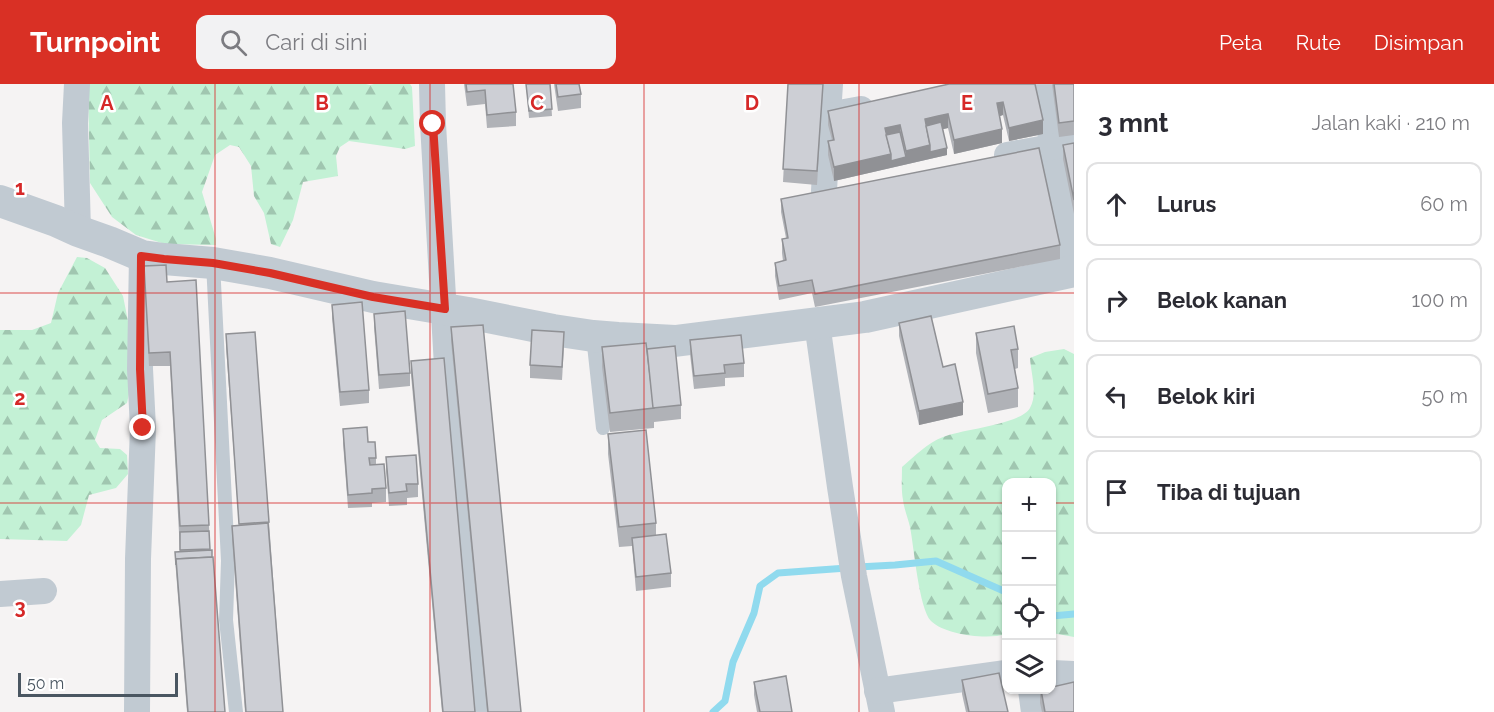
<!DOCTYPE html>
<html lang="id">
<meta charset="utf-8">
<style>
:root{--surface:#fff;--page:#f2f2f3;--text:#2b2b33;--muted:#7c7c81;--line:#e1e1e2;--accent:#d93025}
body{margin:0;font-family:Raleway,sans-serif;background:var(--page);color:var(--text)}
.controls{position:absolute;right:18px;bottom:18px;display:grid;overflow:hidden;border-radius:12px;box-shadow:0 2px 4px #0004}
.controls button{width:54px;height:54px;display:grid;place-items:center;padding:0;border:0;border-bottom:2px solid var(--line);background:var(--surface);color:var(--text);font:30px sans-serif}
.scale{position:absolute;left:18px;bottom:15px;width:160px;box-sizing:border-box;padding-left:6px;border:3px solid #4a5661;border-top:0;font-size:16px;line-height:21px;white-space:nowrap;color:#4a5661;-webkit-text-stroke:4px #fff;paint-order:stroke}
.stop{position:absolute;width:18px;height:18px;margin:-14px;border:4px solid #d93025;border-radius:50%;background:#fff}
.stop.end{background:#d93025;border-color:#fff;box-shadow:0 2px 6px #0008}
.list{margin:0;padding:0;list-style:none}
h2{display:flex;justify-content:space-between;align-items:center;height:78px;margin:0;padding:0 24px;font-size:26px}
h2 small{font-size:20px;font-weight:400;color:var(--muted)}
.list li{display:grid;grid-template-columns:39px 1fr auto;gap:18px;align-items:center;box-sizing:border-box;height:84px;margin:0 12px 12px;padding:0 12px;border:2px solid var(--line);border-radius:12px}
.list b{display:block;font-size:22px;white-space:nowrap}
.list em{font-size:20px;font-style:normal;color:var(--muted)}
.icon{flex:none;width:33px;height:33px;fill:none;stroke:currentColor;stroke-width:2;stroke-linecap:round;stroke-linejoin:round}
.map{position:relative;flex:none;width:1074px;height:628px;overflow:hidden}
header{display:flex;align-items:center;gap:36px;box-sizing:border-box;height:84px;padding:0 30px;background:var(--accent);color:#fff}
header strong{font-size:28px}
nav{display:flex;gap:33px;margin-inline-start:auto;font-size:21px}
.search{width:420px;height:54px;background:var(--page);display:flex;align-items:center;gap:15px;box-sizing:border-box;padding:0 21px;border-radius:12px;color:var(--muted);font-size:22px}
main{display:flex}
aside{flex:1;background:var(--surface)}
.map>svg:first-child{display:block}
</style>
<header>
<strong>Turnpoint</strong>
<div class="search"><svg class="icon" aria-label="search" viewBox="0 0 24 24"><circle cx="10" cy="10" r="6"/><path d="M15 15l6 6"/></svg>Cari di sini</div>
<nav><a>Peta</a><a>Rute</a><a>Disimpan</a></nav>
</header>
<main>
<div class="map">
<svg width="1074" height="628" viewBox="0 0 1074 628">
<defs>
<pattern id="forest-firs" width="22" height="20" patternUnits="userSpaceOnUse" patternTransform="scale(1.5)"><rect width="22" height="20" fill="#c3f1d5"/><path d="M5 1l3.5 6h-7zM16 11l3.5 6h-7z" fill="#a0c6b0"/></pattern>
</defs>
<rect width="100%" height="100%" fill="#f5f3f3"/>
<g fill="url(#forest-firs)">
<path d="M88,0H366L370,1L374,0H410L412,3L415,62L405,65L349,57L340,63L336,72L338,92L303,98L293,136L280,163L271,160L264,129L254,112L251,82L239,63L230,61L215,71L202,108L216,155V161L165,160L136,151L112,133L90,99Z"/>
<path d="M77,173L87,174L105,184L123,212L136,277L127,319L102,336L95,356L100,364L120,365L127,371L128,390L116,404L89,411L81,441L67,457L0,455V246H32L51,239L58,209Z"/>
<path d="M1064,265L1074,270V553L1052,549V398H1006V550C988,556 945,551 931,537C919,525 914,463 910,443C908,434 904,425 903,416C901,405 902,394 902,383C915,372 927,359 943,353C962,345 1020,341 1030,324C1038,310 1031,290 1030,274L1045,268Z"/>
</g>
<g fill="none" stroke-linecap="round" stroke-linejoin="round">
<g stroke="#90daee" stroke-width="7">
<path d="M858,483L895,481L936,477L1006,508"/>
<path d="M1052,532L1074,530"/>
<path d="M713,628L725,617L733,578L754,529L760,502L778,489L847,484"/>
</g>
<g stroke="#c1cad2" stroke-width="14">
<path d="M213,179L228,477L226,536L236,628"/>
<path d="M593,252L603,344"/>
</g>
<g stroke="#c1cad2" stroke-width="26">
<path d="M77,0L75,39L78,147"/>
<path d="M432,0L433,40L447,282L457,358L479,628"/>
<path d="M830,0L828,31L861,25"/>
<path d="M1043,0L1071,188"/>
<path d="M1007,71L1074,59"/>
<path d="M824,107L828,31"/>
<path d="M817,239L840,403L854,492L882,628"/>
<path d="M0,510L44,507"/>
<path d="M1052,589L1074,590"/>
<path d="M1031,606L1034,628"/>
<path d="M877,607L1006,589"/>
<path d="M137,628L138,475L143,344L140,285L142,172"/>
</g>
<path stroke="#c1cad2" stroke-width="32" d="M0,117L56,137L78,147L109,158L142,172L164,175L213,179L270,189L373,213L468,229L553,246L593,252L618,254L675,257L865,233L1074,187"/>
</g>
<g fill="#b0b2b7">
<path d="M464,0H513L516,28V42L487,44L485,20L467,22Z"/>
<path d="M526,0H550L552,32L529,34Z"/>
<path d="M554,0H579L581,10V24L558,27Z"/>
<path d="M788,0H823L817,101L783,98Z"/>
<path d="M1035,0L1043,50L1009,57L1003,31L1000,32L1002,59L954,70L948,44L943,45L947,71L834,97L828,71V57L832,56L828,41V27Z"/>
<path d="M1052,0H1074V51L1059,53Z"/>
<path d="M1074,59V130L1063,75V61Z"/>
<path d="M781,115L1060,161V175L815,223L812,209L779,216L775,192V179L783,177L782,169V155L786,154L781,128Z"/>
<path d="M144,182L167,198L209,441L210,466L225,628H187L175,475V468H180L170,282H149Z"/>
<path d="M332,221L369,306V319L340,322L332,234Z"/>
<path d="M374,230L410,289V302L379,305L374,243Z"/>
<path d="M899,239L963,331L919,341L899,252Z"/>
<path d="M451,243L521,628H487L451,257Z"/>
<path d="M976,249L1018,265V284L1015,285L1018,304V323L988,329L976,269Z"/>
<path d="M226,250L269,438L283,628H245L232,455V442L239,441L226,263Z"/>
<path d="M690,256L744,279V293L725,294V302L694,305L690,270Z"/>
<path d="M564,262L562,296L530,294V281Z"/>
<path d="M602,263L647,265L681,321V335L654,338V344L610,348L602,283Z"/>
<path d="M411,277L475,628H442L411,291Z"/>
<path d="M343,345L368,358L376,374V381L386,404V418L372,419V423L348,424L343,359Z"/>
<path d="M608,350L656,439V451L671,489V503L636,507L632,462L619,463L608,370Z"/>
<path d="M386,373L418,400V413L407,414V421L389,422L386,387Z"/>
<path d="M962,596L1008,628H966L962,610Z"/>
<path d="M754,598L792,628H757L754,611Z"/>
<path d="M1040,606L1074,628H1042L1040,619Z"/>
</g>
<g fill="#909195">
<path d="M1003,18V31L997,33V19Z"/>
<path d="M948,30V44L926,49L925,35Z"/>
<path d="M1043,36V50L1009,57V44Z"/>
<path d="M900,41V55L885,51V44Z"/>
<path d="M1002,45V59L954,70V56Z"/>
<path d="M930,61L947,64V71L834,97V83L891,70L906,73V67Z"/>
<path d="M963,318V331L919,341V327Z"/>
</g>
<g fill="#cdcfd5" stroke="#909195" stroke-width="1.5">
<path d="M466,0H513L516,28L487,31L485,6L467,8Z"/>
<path d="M526,0H550L552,25L529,27Z"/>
<path d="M556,0H579L581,10L558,13Z"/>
<path d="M788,0H823L817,87L783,85Z"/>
<path d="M949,0H1035L1043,36L1009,44L1003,18L997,19L1002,45L954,56L948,30L938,32L925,35L930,61L906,67L900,41L885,44L891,70L834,83L828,57L834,56L828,27Z"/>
<path d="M1054,0H1074V37L1059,39Z"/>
<path d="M941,38L947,64L930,68V61L926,42Z"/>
<path d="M900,48L906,73L891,77V70L886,51Z"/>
<path d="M1074,59V116L1063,61Z"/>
<path d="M1039,64L1060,161L815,210L812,196L779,202L775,179L786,176L782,155L788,154L781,115Z"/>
<path d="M166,181L167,198L196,196L209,441L180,442L170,268L149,269L144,182Z"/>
<path d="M362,218L369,306L340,308L332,221Z"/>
<path d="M405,227L410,289L379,291L374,230Z"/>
<path d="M931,232L943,283L955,280L963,318L919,327L899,239Z"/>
<path d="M483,241L521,628H488L451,243Z"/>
<path d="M1014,242L1018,265L1011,266L1018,304L988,310L976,249Z"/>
<path d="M532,246L564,248L562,283L530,281Z"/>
<path d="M255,248L269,438L239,440L226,250Z"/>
<path d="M741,251L744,279L724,281L725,289L694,292L690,256Z"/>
<path d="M646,259L654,324L610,329L602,263Z"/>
<path d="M675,262L681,321L653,324L647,265Z"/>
<path d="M444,274L475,628H443L411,277Z"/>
<path d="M367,343L368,358H375L376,374H369L370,381L384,380L386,404L372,405V409L348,411L343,345Z"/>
<path d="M646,346L656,439L619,443L608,350Z"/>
<path d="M416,371L418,400H406L407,407L389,409L386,373Z"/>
<path d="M268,439L283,628H246L232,442Z"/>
<path d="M209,447L210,465L180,466V448Z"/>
<path d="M666,450L671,489L636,493L632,454Z"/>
<path d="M212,466V473L176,475V481L175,468Z"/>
<path d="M213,473L225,628H188L176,475Z"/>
<path d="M999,589L1008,628H969L962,596Z"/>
<path d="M786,592L792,628H760L754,598Z"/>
<path d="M1074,598V628H1045L1041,606H1052V603Z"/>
</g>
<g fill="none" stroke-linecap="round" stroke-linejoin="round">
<path stroke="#d93025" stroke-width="8" d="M143,344L140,285L141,172L164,175L213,179L270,189L373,213L445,225L433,40"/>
</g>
<path fill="none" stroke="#d62828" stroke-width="1.5" stroke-opacity="0.55" d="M215,0V628M430,0V628M644,0V628M859,0V628M0,209H1074M0,419H1006M1052,419H1074"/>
<g font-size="20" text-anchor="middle" font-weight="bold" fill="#d62828" stroke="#fff" stroke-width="5" stroke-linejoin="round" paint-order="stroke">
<text x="107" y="26">A</text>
<text x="322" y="26">B</text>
<text x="537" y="26">C</text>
<text x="752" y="26">D</text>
<text x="967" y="26">E</text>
<text x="20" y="111">1</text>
<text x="20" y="321">2</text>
<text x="20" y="530">3</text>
</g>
</svg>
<div class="controls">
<button>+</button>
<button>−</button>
<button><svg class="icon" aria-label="locate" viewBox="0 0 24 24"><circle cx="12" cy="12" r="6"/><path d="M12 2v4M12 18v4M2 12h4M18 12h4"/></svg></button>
<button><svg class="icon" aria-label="layers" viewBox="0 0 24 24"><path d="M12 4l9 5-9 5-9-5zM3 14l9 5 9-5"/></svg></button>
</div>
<div class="scale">50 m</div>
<div class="stop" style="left:433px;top:40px"></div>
<div class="stop end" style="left:143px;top:344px"></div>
</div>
<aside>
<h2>3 mnt<small>Jalan kaki · 210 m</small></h2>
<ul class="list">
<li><svg class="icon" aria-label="ahead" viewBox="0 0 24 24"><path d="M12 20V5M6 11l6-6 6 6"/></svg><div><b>Lurus</b></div><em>60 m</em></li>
<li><svg class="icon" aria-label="right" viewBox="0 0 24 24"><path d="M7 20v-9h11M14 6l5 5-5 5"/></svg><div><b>Belok kanan</b></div><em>100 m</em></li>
<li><svg class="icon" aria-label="left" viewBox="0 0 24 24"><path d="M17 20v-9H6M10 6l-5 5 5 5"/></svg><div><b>Belok kiri</b></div><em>50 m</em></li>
<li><svg class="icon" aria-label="arrive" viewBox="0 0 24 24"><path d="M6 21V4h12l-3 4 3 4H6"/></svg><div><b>Tiba di tujuan</b></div></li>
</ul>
</aside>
</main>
